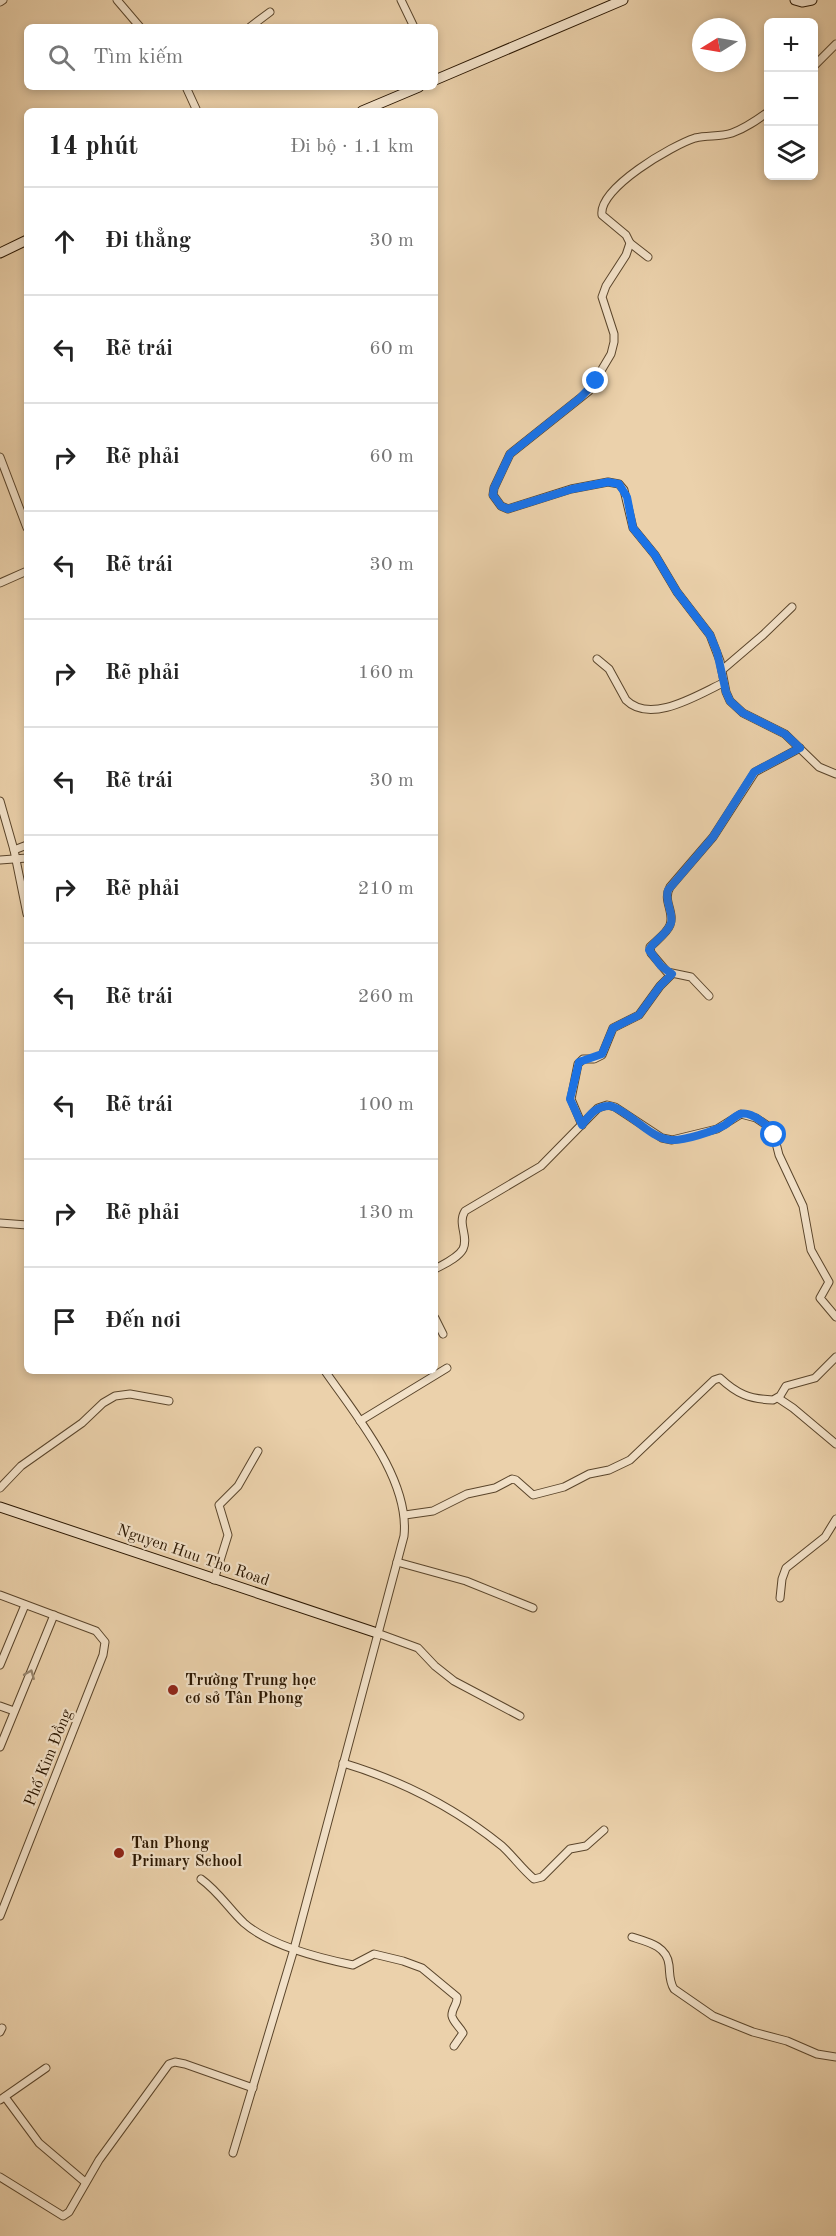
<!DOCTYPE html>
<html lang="vi">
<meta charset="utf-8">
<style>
:root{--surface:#fff;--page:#f6f6f6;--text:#222;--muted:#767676;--line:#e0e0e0}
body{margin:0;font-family:"Old Standard TT",serif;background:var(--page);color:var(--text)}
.controls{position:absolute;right:18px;top:18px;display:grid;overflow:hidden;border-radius:9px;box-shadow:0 3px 9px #0003}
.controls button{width:54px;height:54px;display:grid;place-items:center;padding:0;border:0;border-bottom:2px solid var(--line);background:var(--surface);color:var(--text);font:30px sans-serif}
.compass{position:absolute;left:692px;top:18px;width:54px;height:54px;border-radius:50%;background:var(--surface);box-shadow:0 3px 9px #0003;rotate:259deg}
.stop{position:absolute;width:18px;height:18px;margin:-14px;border:4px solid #1a73e8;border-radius:50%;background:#fff}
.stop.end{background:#1a73e8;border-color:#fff;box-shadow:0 2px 6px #0008}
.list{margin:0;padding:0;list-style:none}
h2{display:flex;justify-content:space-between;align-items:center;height:78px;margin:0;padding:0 24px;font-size:26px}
h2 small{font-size:20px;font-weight:400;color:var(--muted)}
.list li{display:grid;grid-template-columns:39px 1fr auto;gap:18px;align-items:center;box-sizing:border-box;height:108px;padding:0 24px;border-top:2px solid var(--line)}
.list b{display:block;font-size:22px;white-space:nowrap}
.list em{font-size:20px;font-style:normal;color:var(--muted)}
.icon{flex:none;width:33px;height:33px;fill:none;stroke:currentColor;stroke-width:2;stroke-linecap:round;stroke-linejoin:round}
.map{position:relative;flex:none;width:836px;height:2236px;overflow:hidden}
.search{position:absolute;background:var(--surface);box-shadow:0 3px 9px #0003;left:24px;top:24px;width:414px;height:66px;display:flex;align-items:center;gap:15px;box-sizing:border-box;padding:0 21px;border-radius:9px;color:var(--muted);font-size:22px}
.panel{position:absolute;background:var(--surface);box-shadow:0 3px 9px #0003;left:24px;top:108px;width:414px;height:1266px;border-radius:9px}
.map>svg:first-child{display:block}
</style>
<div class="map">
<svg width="836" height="2236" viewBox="0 0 836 2236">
<rect width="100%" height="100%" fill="#ebd1ab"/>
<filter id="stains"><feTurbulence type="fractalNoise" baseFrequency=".00333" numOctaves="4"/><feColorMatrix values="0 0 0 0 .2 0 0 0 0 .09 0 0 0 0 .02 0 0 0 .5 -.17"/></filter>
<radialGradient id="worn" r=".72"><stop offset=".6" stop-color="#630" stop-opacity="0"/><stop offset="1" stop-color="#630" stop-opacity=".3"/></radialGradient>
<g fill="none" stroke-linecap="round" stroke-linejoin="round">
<g stroke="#5a452b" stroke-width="9">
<g id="street">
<path d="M117,0L140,27"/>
<path d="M401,0L414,27"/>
<path d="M0,2L3,0"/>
<path d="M250,27L270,12"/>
<path d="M814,66L836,44"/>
<path d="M186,87L197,111"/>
<path d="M768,112C757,120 746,128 732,133C720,137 708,135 695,138C673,145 598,188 602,215L626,235L630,243L626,255L606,286L602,297L614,334V342L611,354L589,391L510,454L494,488L493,495L501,506L508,509L571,489L608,482L619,484L624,490L633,528L655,555L677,592L710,635L720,661L726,692L730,701L743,713L785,734L819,767L836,774"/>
<path d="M630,243L648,257"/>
<path d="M0,457L27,528"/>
<path d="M0,583L27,571"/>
<path d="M597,659L609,669L626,700C651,725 699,694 723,683"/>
<path d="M722,670L763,635L792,607"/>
<path d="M0,801L14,850L27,914"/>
<path d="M14,850L27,845"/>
<path d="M0,860L27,858"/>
<path d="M709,996L691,977L667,972L651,953L650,947C657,940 667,933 670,925C675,911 662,901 670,887L713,837L755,772L800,748"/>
<path d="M582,1125L571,1099L578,1064L583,1059H594L602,1055L613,1028L639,1015L660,986L672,974"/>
<path d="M0,1223L27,1225"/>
<path d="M435,1269C444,1264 458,1258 463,1249C469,1236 457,1224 465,1211L541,1166L598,1108L607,1105L615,1107L662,1138L672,1140L717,1129L741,1114L756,1118L768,1126L774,1135L779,1155L803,1206L811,1250L829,1282L820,1298L836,1317"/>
<path d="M435,1318L443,1334"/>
<path d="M778,1398L793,1408L836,1444"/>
<path d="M360,1421L447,1368"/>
<path d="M0,1488L21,1466L82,1423L103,1403L115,1396L130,1394L169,1401"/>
<path d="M405,1515L433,1511L467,1494L495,1488L512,1479L516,1480L533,1495L564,1487L589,1474L609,1470L630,1460L714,1380L720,1378C737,1394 749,1399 773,1400L780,1396L786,1386L815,1378L836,1357"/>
<path d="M397,1562L466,1581L533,1608"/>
<path d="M214,1580L228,1535L219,1505L238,1486L258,1451"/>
<path d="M0,1595L96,1631L105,1642L103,1655L0,1916"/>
<path d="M780,1598L782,1579L786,1568L825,1537L836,1519"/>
<path d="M377,1633L418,1648L435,1666L454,1681L520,1716"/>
<path d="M0,1665L25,1605"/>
<path d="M0,1706L14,1711"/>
<path d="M0,1747L54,1615"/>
<path d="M343,1763C400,1780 455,1808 502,1846C513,1856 522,1869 534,1879L542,1877L570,1849L586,1846L604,1830"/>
<path d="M201,1879C219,1892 229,1909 244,1923C270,1946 319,1958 353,1965L374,1954L403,1961L422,1968L457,1997C458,2004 451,2009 452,2016C453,2022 460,2027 463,2033L454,2046"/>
<path d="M632,1937C648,1942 667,1946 669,1965C670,1974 669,1981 674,1989L713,2016L753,2032L787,2041L817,2054L836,2057"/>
<path d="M0,2032L2,2028"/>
<path d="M5,2097L39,2143L85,2182"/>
<path d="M0,2100L46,2068"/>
<path d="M233,2153L294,1949L404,1536C410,1479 356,1416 325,1371"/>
<path d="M0,2177L63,2216L69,2212L99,2160L169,2064L175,2062L185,2064L253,2088"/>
</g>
</g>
<g stroke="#2a1600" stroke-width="11">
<g id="secondary">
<path d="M795,0L802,2L812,0"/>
<path d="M435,80L623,0"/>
<path d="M362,111L419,87"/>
<path d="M0,253L27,240"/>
<path d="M0,1507L377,1633"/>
</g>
</g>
<use href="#street" stroke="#f2e1c8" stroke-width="7"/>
<use href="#secondary" stroke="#f2e1c8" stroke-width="9"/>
</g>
<defs><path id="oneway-chevron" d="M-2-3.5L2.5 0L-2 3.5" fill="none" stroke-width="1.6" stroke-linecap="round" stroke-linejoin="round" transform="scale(1.5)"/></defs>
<use stroke="#98866e" href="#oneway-chevron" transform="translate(30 1674) rotate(-68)"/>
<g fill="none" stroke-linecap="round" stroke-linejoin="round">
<path stroke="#1a73e8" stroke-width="8" d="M596,381L580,398L510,454L494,488L493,495L501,506L508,509L572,489L608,482L619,484L627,497L633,528L655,555L677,592L710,635L717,652L726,692L730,701L743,713L785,734L800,748L754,772L713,837L668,890C664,902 674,912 671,923C667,935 654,940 649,950L661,966L672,974L660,986L639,1015L613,1028L602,1054L579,1062L570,1099L582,1125C590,1114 597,1105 611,1106C632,1113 649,1138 671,1140C684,1141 714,1131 725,1125C730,1121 735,1116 740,1114C752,1111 769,1126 774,1135"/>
</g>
<g fill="#8f2418" stroke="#f2e1c8" stroke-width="2">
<circle cx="173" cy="1690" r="6"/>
<circle cx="119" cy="1853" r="6"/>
</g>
<g text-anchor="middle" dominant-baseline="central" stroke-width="4.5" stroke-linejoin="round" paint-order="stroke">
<g font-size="16" fill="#2a1600" stroke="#f2e1c8">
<text transform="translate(193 1556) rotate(19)">Nguyen Huu Tho Road</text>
<text transform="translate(49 1758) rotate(-68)">Phố Kim Đồng</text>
</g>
<g font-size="16" font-weight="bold" fill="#2a1600" stroke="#f2e1c8" text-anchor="start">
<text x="185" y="1681">Trường Trung học<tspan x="185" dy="18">cơ sở Tân Phong</tspan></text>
<text x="131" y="1844">Tan Phong<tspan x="131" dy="18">Primary School</tspan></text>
</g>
</g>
<rect width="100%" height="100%" filter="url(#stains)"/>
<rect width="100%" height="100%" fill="url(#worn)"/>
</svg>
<div class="controls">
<button>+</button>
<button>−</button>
<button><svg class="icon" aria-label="layers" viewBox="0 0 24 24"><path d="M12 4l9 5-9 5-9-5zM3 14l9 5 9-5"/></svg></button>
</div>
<svg class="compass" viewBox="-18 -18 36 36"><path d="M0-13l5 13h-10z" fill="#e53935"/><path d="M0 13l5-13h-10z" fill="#767676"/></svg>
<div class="stop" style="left:774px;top:1135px"></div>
<div class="stop end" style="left:596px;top:381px"></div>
<div class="search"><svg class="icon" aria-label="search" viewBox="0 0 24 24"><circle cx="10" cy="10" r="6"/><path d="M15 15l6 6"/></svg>Tìm kiếm</div>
<section class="panel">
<h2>14 phút<small>Đi bộ · 1.1 km</small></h2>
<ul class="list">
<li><svg class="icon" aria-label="ahead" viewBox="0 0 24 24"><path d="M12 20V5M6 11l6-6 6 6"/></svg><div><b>Đi thẳng</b></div><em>30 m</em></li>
<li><svg class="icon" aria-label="left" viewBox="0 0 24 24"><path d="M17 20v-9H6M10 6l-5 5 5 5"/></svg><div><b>Rẽ trái</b></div><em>60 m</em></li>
<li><svg class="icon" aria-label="right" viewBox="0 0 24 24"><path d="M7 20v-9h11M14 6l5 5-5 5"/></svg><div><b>Rẽ phải</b></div><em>60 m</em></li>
<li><svg class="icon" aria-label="left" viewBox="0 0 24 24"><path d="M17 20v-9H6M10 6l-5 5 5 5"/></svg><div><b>Rẽ trái</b></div><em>30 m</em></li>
<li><svg class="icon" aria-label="right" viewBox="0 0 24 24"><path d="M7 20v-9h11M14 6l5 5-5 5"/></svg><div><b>Rẽ phải</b></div><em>160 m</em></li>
<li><svg class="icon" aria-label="left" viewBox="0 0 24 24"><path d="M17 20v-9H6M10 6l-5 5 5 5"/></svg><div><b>Rẽ trái</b></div><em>30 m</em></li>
<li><svg class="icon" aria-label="right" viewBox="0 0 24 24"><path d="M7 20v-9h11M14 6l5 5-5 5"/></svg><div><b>Rẽ phải</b></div><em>210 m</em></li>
<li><svg class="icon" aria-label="left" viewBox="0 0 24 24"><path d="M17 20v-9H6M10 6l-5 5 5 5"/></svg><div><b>Rẽ trái</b></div><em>260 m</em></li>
<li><svg class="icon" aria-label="left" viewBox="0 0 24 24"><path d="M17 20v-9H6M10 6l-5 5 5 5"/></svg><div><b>Rẽ trái</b></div><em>100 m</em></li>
<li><svg class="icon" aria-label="right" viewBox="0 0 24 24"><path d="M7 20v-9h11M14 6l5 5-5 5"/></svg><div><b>Rẽ phải</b></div><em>130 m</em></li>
<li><svg class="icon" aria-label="arrive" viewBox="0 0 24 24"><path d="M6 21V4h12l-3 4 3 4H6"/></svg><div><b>Đến nơi</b></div></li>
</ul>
</section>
</div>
